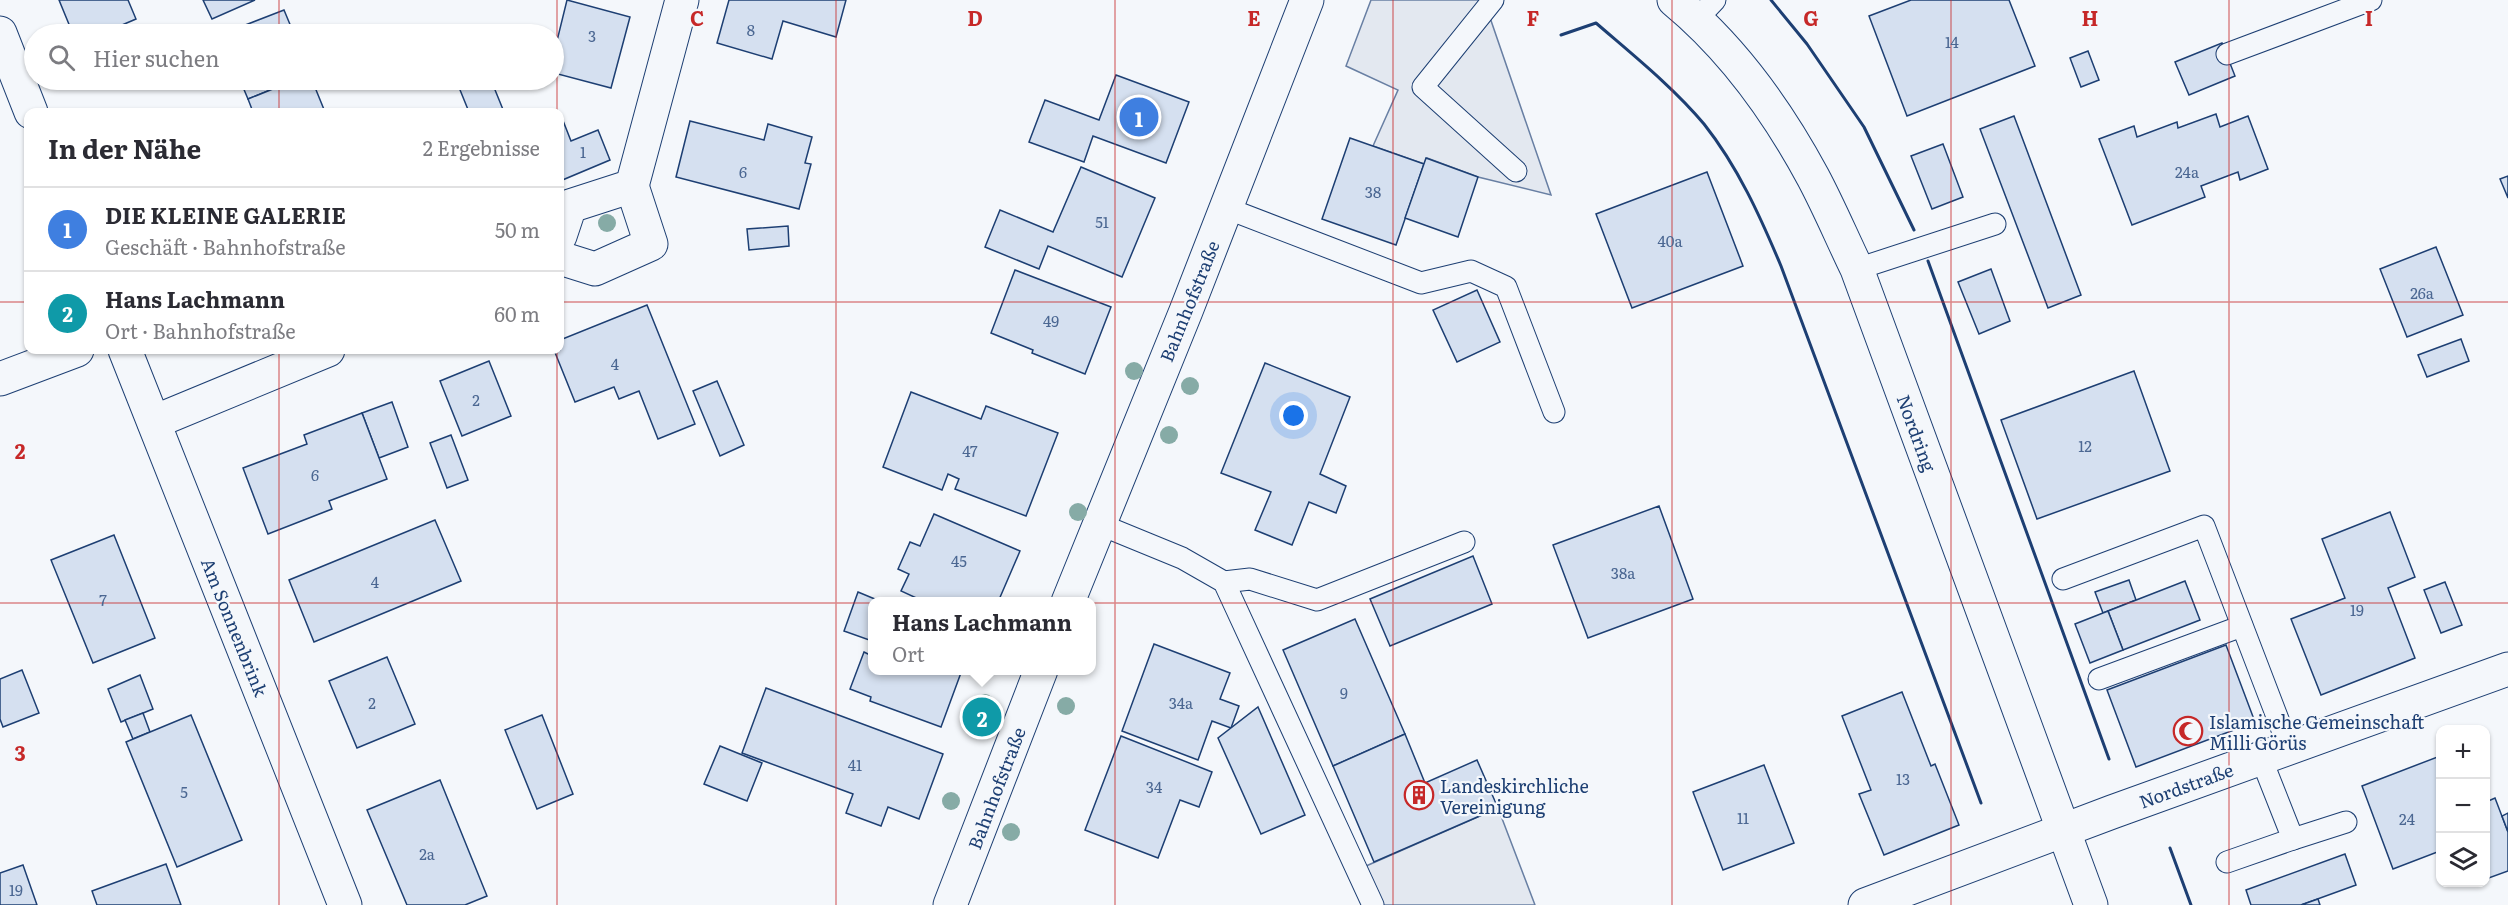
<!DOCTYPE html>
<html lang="de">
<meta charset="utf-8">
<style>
:root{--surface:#fff;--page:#f2f2f3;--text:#2b2b33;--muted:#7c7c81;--line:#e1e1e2;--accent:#d93025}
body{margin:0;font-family:Literata,serif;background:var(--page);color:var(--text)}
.controls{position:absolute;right:18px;bottom:18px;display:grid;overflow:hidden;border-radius:12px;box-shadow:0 2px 4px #0004}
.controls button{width:54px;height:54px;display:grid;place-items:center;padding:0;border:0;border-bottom:2px solid var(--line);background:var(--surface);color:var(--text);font:30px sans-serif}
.you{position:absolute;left:1294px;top:416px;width:21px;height:21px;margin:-15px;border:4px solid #fff;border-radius:50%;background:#1a73e8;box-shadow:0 0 0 9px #1a73e833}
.badge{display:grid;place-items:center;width:39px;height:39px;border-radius:50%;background:var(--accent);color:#fff;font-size:20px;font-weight:700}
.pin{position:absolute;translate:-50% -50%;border:3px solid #fff;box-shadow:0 2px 6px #0006}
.popup{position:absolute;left:868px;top:597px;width:228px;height:78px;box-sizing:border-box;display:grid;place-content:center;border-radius:12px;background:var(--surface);filter:drop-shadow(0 2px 4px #0005);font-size:20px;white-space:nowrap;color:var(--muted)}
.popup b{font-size:22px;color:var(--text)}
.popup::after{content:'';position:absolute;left:50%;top:100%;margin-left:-12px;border:12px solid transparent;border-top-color:var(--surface)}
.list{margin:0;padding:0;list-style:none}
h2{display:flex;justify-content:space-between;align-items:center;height:78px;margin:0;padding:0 24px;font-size:26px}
h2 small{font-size:20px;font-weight:400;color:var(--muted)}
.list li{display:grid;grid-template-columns:39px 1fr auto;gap:18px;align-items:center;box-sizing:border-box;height:84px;padding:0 24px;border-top:2px solid var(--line)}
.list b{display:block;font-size:22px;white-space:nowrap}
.list p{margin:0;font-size:20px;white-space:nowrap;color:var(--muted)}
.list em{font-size:20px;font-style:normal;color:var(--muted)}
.icon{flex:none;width:33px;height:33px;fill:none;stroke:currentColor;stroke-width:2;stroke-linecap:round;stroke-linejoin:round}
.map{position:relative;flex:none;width:2508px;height:905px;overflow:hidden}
.search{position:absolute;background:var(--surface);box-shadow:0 2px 4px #0004;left:24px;top:24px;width:540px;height:66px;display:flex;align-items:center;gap:15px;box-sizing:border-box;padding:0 21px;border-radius:33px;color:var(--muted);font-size:22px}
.panel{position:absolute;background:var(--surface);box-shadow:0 2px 4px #0004;left:24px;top:108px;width:540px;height:246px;border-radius:12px}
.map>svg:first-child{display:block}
</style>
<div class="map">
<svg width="2508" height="905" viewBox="0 0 2508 905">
<rect width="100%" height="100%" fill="#f4f7fb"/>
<g fill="#e3e8f0" stroke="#687fa3" stroke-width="1.5">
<path d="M1371,0H1478L1487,9L1551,195L1478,177L1427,158L1424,164L1373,146L1398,90L1346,66Z"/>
<path d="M1498,808L1535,905H1373L1357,870Z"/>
</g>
<g fill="#d5e0f0" stroke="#1d3f73" stroke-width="1.5">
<path d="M59,0H128L136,19L101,34H73Z"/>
<path d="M203,0H255L212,19Z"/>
<path d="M567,0L630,17L611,88L554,73V53Z"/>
<path d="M729,0H846L836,37L783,21L772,59L717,43Z"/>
<path d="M1911,0H2009L2035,66L1907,116L1869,16Z"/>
<path d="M284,10L294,34H222Z"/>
<path d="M2222,43L2235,76L2189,95L2175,62Z"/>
<path d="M2088,51L2099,80L2081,87L2070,58Z"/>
<path d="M1116,75L1189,102L1166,163L1093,136L1084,162L1029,142L1045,100L1099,120Z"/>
<path d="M240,80H295L248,99Z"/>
<path d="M295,80H312L325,112H253L248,99Z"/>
<path d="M456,80H491L504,112H469Z"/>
<path d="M560,113L571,141L598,130L610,160L560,181Z"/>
<path d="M2216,114L2220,127L2248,116L2268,169L2240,180L2238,172L2201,186L2205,197L2132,225L2099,139L2134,126L2137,137L2177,122L2178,128Z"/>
<path d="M2014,116L2081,295L2048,308L1980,129Z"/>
<path d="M690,121L764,140L768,124L812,137L805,163L811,164L799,209L676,177Z"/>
<path d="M1350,138L1424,164L1396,245L1322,219Z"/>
<path d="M1943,144L1963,197L1932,209L1911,156Z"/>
<path d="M1426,158L1478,177L1458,237L1405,218Z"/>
<path d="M1081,167L1155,198L1122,277L1048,246L1039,269L985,247L1000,210L1053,232Z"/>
<path d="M1707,172L1743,266L1632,308L1596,214Z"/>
<path d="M2508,176V198L2500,179Z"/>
<path d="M788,226L789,246L749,250L747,229Z"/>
<path d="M2436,247L2463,315L2407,337L2380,269Z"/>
<path d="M1991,269L2010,321L1979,334L1958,282Z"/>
<path d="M1015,270L1111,307L1085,374L1032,353L1033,350L991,333Z"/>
<path d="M1477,290L1500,342L1457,362L1433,310Z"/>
<path d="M647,305L695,424L658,439L639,391L619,399L614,387L575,402L554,350H560V340Z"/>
<path d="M2461,339L2469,361L2427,377L2418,355Z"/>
<path d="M489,361L511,416L462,436L440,381Z"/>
<path d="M1265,363L1350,397L1320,474L1346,486L1336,513L1309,502L1292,545L1255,530L1271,492L1221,473Z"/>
<path d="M2134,371L2170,471L2037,519L2001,420Z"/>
<path d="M717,381L744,445L720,456L693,391Z"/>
<path d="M911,392L981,419L986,406L1058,433L1026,516L955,489L959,479L948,474L942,490L883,467Z"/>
<path d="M392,402L408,447L379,458L362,413Z"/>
<path d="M362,413L387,479L329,501L332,509L268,534L243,468L307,444L304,435Z"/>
<path d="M451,435L468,480L447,488L430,443Z"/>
<path d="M1659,506L1693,599L1588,638L1553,545Z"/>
<path d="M2390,512L2415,577L2388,588L2415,658L2321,695L2291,619L2345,598L2322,539Z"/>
<path d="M934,514L1020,551L998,602H925L901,591L909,574L898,569L910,542L920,546Z"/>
<path d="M435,520L461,581L314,642L289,580Z"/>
<path d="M114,535L155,638L93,663L51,560Z"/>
<path d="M1473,556L1492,604L1390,646L1370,599Z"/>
<path d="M2129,580L2136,600L2103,613L2095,592Z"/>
<path d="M2185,581L2200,620L2123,650L2108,611Z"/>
<path d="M2445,582L2462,625L2441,633L2424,590Z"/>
<path d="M858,592L882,602H872V641L844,631Z"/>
<path d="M2108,611L2123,650L2090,663L2075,624Z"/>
<path d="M1355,619L1405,734L1333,766L1283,650Z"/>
<path d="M1154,644L1230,673L1220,699L1239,706L1231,728L1212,721L1198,760L1122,731Z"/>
<path d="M2226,645L2255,722L2136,767L2107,690Z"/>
<path d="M864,652L872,656V670H962L941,727L870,701L871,697L850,689Z"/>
<path d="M387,657L415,724L357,748L329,681Z"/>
<path d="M22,670L39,713L3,727L0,719V679Z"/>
<path d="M140,675L153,709L121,722L108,689Z"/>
<path d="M766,688L943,754L919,819L888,807L881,826L846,813L853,794L742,753Z"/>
<path d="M1902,692L1931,766L1935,764L1959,825L1884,855L1859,794L1871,790L1842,716Z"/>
<path d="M1258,707L1305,815L1261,834L1218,738Z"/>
<path d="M143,713L150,732L133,739L125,720Z"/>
<path d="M191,715L242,840L177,867L126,742Z"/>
<path d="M542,715L573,794L537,809L505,730Z"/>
<path d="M1405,734L1425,783L1477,760L1498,808L1374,862L1333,766Z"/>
<path d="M1121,736L1212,772L1199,807L1180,800L1158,858L1085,830Z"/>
<path d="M720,746L762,763L747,801L704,784Z"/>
<path d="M2440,756V851L2393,869L2362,786Z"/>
<path d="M1764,765L1794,843L1723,870L1693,792Z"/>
<path d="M440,780L487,896L465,905H407L367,810Z"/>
<path d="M2495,798L2508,832V871L2486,879V802Z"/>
<path d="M2508,813V832L2502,816Z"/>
<path d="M2345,854L2356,885L2301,905H2251L2246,890Z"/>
<path d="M166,864L181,905H97L92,891Z"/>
<path d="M23,865L37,905H0V873Z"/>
<path d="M2318,899L2320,905H2301Z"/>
</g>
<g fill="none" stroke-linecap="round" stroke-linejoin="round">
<g stroke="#1d3f73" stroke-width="23">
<g id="lane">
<path d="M1493,0L1423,87L1516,171"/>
<path d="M1697,19L1715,0"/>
<path d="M2227,54L2371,0"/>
<path d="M1226,208L1421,283L1471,271L1506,287L1554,412"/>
<path d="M1857,269L1995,224"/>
<path d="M1099,524L1182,558L1224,582L1373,905"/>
<path d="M2063,579L2204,526L2289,748"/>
<path d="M1224,582L1250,579L1317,600L1464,542"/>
<path d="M2099,679L2242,626"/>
<path d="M2293,839L2346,822"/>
<path d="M2227,862L2293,839L2261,758"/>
</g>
</g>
<g stroke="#1d3f73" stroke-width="35">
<g id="street">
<path d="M1674,0C1731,47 1778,112 1813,177C1829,207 1842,238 1857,269L2091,905"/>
<path d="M0,33L31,112"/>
<path d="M560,236L570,206L632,186L682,0"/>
<path d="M560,258L595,269L651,244L632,186"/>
<path d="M125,350L345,905"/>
<path d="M0,379L77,350"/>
<path d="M154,422L328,350"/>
<path d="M1068,602L1186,311L1307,0"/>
<path d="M950,905L1041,670"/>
<path d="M1865,905L2112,812L2508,669"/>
</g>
</g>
<use href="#lane" stroke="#f4f7fb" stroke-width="21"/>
<use href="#street" stroke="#f4f7fb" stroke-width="33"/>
<g stroke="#1d3f73" stroke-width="3">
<path d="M1771,0L1807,44L1864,127L1914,230"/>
<path d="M1561,35L1596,23C1633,55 1673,87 1704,124C1738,167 1760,216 1781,266L1981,803"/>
<path d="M1928,261L2109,759"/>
<path d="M2170,848L2191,905"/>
</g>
</g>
<g fill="#86aba6">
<circle cx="607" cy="223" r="9"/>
<circle cx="1134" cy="371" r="9"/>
<circle cx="1190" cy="386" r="9"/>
<circle cx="1169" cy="435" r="9"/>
<circle cx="1078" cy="512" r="9"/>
<circle cx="985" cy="703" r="9"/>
<circle cx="1066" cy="706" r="9"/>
<circle cx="951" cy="801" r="9"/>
<circle cx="1011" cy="832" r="9"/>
</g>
<path fill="none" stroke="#c62828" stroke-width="1.5" stroke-opacity="0.55" d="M279,0V34M557,0V112M836,0V905M1115,0V905M1393,0V905M1672,0V905M1951,0V905M2229,0V905M279,80V112M0,302H28M560,302H2508M279,350V905M557,350V905M0,603H2508"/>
<defs>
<g id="mosque-ring" transform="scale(1.5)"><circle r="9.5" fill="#f4f7fb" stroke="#c62828" stroke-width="1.5"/><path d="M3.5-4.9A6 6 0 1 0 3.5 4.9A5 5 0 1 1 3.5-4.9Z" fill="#c62828"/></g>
<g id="building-ring" transform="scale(1.5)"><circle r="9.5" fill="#f4f7fb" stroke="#c62828" stroke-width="1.5"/><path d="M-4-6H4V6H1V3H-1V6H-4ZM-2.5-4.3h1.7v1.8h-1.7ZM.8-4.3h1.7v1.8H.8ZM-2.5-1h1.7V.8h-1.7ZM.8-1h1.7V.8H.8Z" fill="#c62828"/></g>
</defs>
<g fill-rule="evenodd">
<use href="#mosque-ring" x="2188" y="731"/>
<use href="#building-ring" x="1419" y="795"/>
</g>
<g text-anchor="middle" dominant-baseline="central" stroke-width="4.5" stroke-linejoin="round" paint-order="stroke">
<g font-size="15" fill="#4b6792">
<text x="751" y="29">8</text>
<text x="592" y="35">3</text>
<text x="1952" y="41">14</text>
<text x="583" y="151">1</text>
<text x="743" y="171">6</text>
<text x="2187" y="171">24a</text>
<text x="1373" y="191">38</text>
<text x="1102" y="221">51</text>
<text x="1670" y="240">40a</text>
<text x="2422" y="292">26a</text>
<text x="1051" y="320">49</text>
<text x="615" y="363">4</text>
<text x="476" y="399">2</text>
<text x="2085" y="445">12</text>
<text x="970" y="450">47</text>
<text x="315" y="474">6</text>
<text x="959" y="560">45</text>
<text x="1623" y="572">38a</text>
<text x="375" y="581">4</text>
<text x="103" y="599">7</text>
<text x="2357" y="609">19</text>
<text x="1344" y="692">9</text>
<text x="372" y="702">2</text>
<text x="1181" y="702">34a</text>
<text x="855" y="764">41</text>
<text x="1903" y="778">13</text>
<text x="1154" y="786">34</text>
<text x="184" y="791">5</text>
<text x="1743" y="817">11</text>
<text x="2407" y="818">24</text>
<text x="427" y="853">2a</text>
<text x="16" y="889">19</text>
</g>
<g font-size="18" fill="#1d3f73" stroke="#f4f7fb">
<text transform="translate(1189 301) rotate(-68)">Bahnhofstraße</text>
<text transform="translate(1917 433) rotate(70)">Nordring</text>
<text transform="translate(235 627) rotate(68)">Am Sonnenbrink</text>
<text transform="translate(2186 785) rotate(-20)">Nordstraße</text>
<text transform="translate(996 788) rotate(-69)">Bahnhofstraße</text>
</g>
<g font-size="18" fill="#1d3f73" stroke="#f4f7fb" text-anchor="start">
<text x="2209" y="721">Islamische Gemeinschaft<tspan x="2209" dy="21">Milli Görüs</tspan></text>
<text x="1440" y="785">Landeskirchliche<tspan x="1440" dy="21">Vereinigung</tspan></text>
</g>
</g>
<g font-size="20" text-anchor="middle" font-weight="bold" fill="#c62828" stroke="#f4f7fb" stroke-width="4.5" stroke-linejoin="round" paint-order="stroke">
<text x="697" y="26">C</text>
<text x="975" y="26">D</text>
<text x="1254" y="26">E</text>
<text x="1533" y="26">F</text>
<text x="1811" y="26">G</text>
<text x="2090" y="26">H</text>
<text x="2369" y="26">I</text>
<text x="20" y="459">2</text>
<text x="20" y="761">3</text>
</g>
</svg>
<div class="controls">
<button>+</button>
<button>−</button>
<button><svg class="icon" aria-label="layers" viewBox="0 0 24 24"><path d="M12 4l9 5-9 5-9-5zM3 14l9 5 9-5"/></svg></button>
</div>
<div class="you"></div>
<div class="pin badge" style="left:1139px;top:117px;background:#3f7fe0">1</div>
<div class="pin badge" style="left:982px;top:717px;background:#0f9aa8">2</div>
<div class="popup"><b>Hans Lachmann</b>Ort</div>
<div class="search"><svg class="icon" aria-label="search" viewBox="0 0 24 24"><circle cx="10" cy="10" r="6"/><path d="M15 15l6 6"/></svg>Hier suchen</div>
<section class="panel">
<h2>In der Nähe<small>2 Ergebnisse</small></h2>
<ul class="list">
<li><span class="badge" style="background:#3f7fe0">1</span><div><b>DIE KLEINE GALERIE</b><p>Geschäft · Bahnhofstraße</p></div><em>50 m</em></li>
<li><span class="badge" style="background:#0f9aa8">2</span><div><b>Hans Lachmann</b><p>Ort · Bahnhofstraße</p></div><em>60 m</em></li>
</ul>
</section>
</div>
